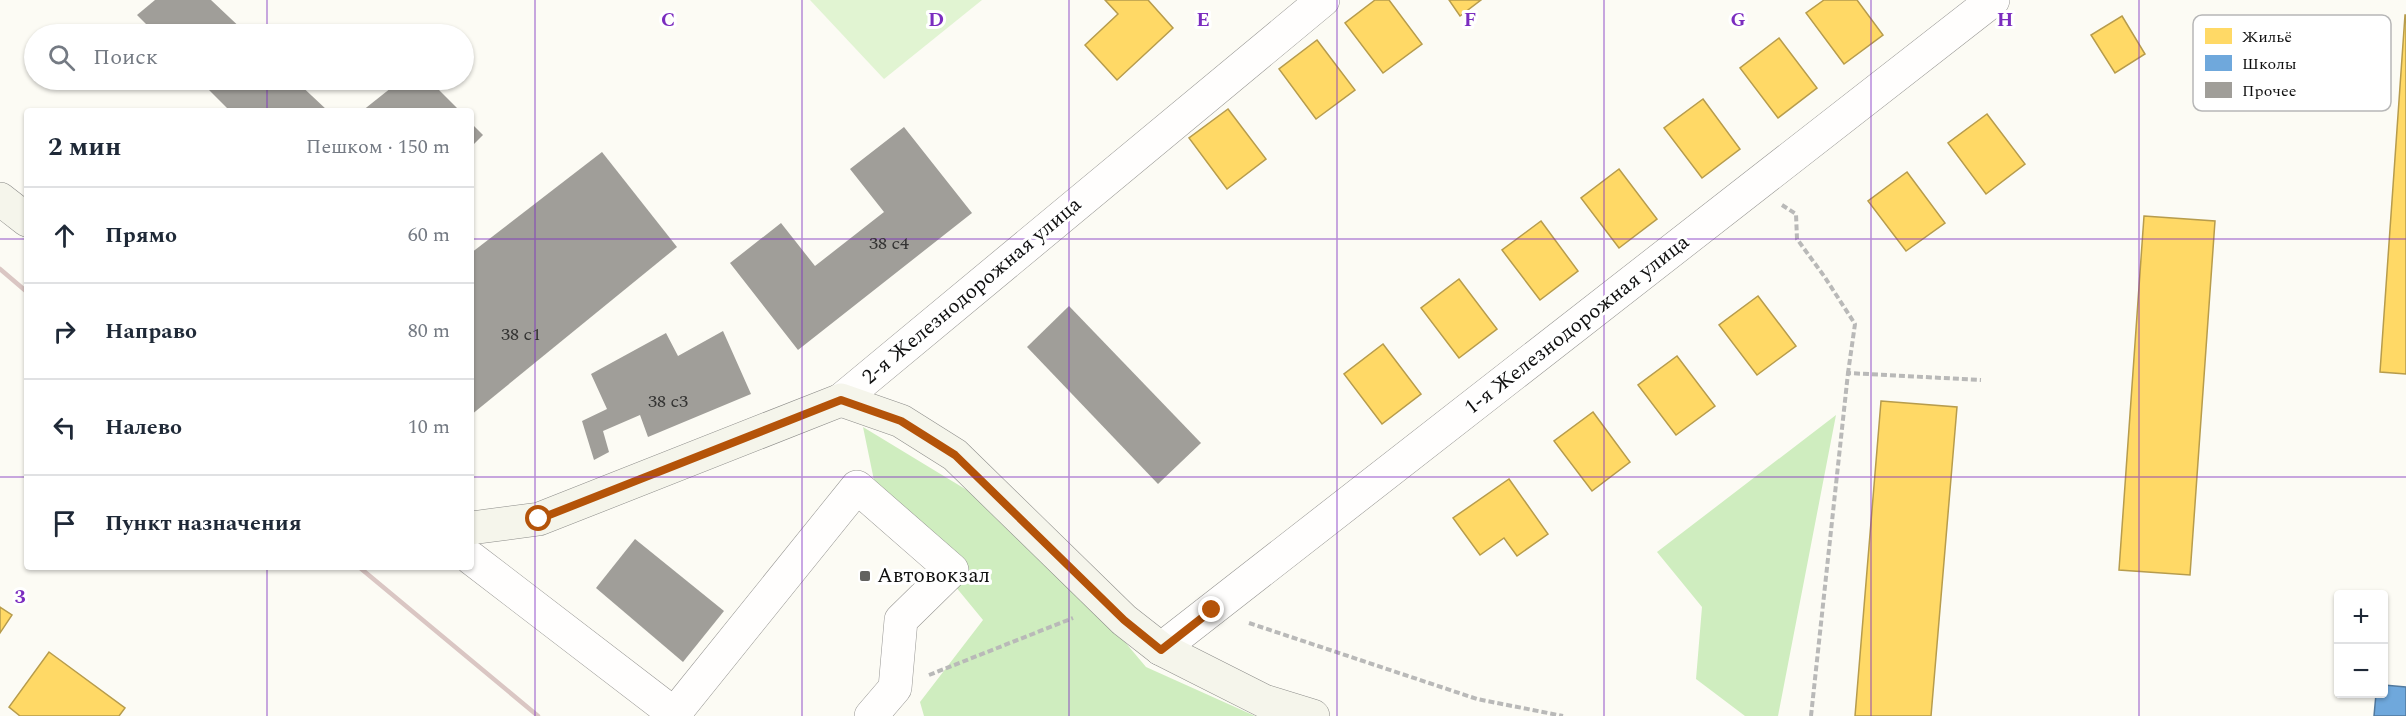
<!DOCTYPE html>
<html lang="ru">
<meta charset="utf-8">
<style>
:root{--surface:#fff;--page:#f2f2f3;--text:#1f2937;--muted:#747a83;--line:#e0e1e3}
body{margin:0;font-family:Spectral,serif;background:var(--page);color:var(--text)}
.controls{position:absolute;right:18px;bottom:18px;display:grid;overflow:hidden;border-radius:6px;box-shadow:0 2px 4px #0004}
.controls button{width:54px;height:54px;display:grid;place-items:center;padding:0;border:0;border-bottom:2px solid var(--line);background:var(--surface);color:var(--text);font:30px sans-serif}
.stop{position:absolute;width:18px;height:18px;margin:-14px;border:4px solid #b45309;border-radius:50%;background:#fff}
.stop.end{background:#b45309;border-color:#fff;box-shadow:0 2px 6px #0008}
.list{margin:0;padding:0;list-style:none}
h2{display:flex;justify-content:space-between;align-items:center;height:78px;margin:0;padding:0 24px;font-size:26px}
h2 small{font-size:20px;font-weight:400;color:var(--muted)}
.list li{display:grid;grid-template-columns:39px 1fr auto;gap:18px;align-items:center;box-sizing:border-box;height:96px;padding:0 24px;border-top:2px solid var(--line)}
.list b{display:block;font-size:22px;white-space:nowrap}
.list em{font-size:20px;font-style:normal;color:var(--muted)}
.icon{flex:none;width:33px;height:33px;fill:none;stroke:currentColor;stroke-width:2;stroke-linecap:round;stroke-linejoin:round}
.map{position:relative;flex:none;width:2406px;height:716px;overflow:hidden}
.search{position:absolute;background:var(--surface);box-shadow:0 2px 4px #0004;left:24px;top:24px;width:450px;height:66px;display:flex;align-items:center;gap:15px;box-sizing:border-box;padding:0 21px;border-radius:33px;color:var(--muted);font-size:22px}
.panel{position:absolute;background:var(--surface);box-shadow:0 2px 4px #0004;left:24px;top:108px;width:450px;height:462px;border-radius:6px}
.map>svg:first-child{display:block}
</style>
<div class="map">
<svg width="2406" height="716" viewBox="0 0 2406 716">
<rect width="100%" height="100%" fill="#fcfbf4"/>
<path fill="#e1f4d2" d="M810,0H982L884,79Z"/>
<g fill="#cfedbf">
<path d="M1836,415L1778,716H1745L1696,679L1702,607L1657,552Z"/>
<path d="M863,427L980,498L1082,591L1146,667L1255,716H924L920,702L983,620L876,490Z"/>
</g>
<g fill="#ffd966" stroke="#b79c4c" stroke-width="1.5">
<path d="M1105,0H1148L1173,28L1117,80L1085,45L1118,14Z"/>
<path d="M1375,0H1389L1422,44L1383,73L1345,23Z"/>
<path d="M1449,0H1481L1460,16Z"/>
<path d="M1824,0H1857L1883,35L1844,64L1806,13Z"/>
<path d="M2405,15H2406V374L2380,372Z"/>
<path d="M2122,16L2145,54L2115,73L2091,35Z"/>
<path d="M1779,38L1817,88L1778,118L1740,68Z"/>
<path d="M1317,40L1355,90L1316,119L1279,69Z"/>
<path d="M1703,99L1740,149L1702,178L1664,128Z"/>
<path d="M1228,109L1266,159L1227,189L1189,138Z"/>
<path d="M1987,114L2025,164L1986,194L1948,143Z"/>
<path d="M1619,169L1657,219L1619,248L1581,198Z"/>
<path d="M1907,172L1945,223L1906,251L1868,201Z"/>
<path d="M2144,216L2215,221L2190,575L2119,570Z"/>
<path d="M1541,221L1578,271L1540,300L1502,250Z"/>
<path d="M1459,279L1497,329L1459,358L1421,308Z"/>
<path d="M1758,296L1796,346L1757,375L1719,325Z"/>
<path d="M1383,344L1421,394L1382,424L1344,374Z"/>
<path d="M1677,356L1715,406L1676,435L1638,385Z"/>
<path d="M1881,401L1957,407L1931,716H1855Z"/>
<path d="M1593,412L1630,462L1592,491L1554,441Z"/>
<path d="M1509,479L1548,534L1517,556L1504,538L1480,555L1453,518Z"/>
<path d="M0,607L12,615L0,633Z"/>
<path d="M49,652L125,708L119,716H20L9,707Z"/>
</g>
<path fill="#6fa8dc" stroke="#527a9e" stroke-width="1.5" d="M2384,685L2406,687V716H2374L2376,694H2384Z"/>
<g fill="#a09e99">
<path d="M155,0H211L247,34H156L137,15Z"/>
<path d="M199,80H295L328,111H230Z"/>
<path d="M401,80H429L460,111H362Z"/>
<path d="M471,123L483,135L471,147Z"/>
<path d="M904,127L972,213L798,350L730,263L781,223L815,266L884,212L850,169Z"/>
<path d="M602,152L677,247L471,415V253Z"/>
<path d="M1069,306L1201,443L1158,484L1027,347Z"/>
<path d="M723,331L751,394L648,437L640,415L603,431L609,452L594,460L582,421L607,409L591,374L666,333L678,356Z"/>
<path d="M635,539L724,611L683,662L596,588Z"/>
</g>
<g fill="none" stroke-linecap="round" stroke-linejoin="round">
<g stroke="#969592" stroke-width="34">
<g id="street">
<path d="M841,400L1323,0"/>
<path d="M471,558L677,716"/>
<path d="M1161,649L1993,0"/>
<path d="M675,713L857,487L952,570L901,620L895,688L871,716"/>
</g>
</g>
<g stroke="#8c8c89" stroke-width="34">
<g id="secondary">
<path d="M0,199L27,220"/>
<path d="M471,528L539,519L841,400L901,421L955,455L1124,620L1161,649L1264,701L1313,716"/>
</g>
</g>
<g stroke="#b9b9b8" stroke-width="4" stroke-dasharray="6 3" stroke-linecap="butt">
<path d="M1782,205L1796,214L1797,239L1824,276L1855,324L1848,373"/>
<path d="M1249,623L1477,699L1563,716"/>
<path d="M929,675L1073,618"/>
<path d="M1811,716L1848,373L1981,380"/>
</g>
<use href="#street" stroke="#fffefd" stroke-width="33"/>
<use href="#secondary" stroke="#f5f5eb" stroke-width="33"/>
<g stroke="#dac6c3" stroke-width="4.5">
<path d="M0,269L27,292"/>
<path d="M359,567L538,716"/>
</g>
</g>
<g fill="none" stroke-linecap="round" stroke-linejoin="round">
<path stroke="#b45309" stroke-width="8" d="M539,519L841,400L901,421L955,455L1124,620L1161,650L1212,610"/>
</g>
<path fill="none" stroke="#7b2cbf" stroke-width="1.5" stroke-opacity="0.55" d="M267,0V34M535,0V716M802,0V716M1069,0V716M1337,0V716M1604,0V716M1871,0V716M2139,0V716M267,80V111M0,239H27M471,239H2406M0,477H27M471,477H2406M267,567V716"/>
<rect fill="#62625f" stroke="#fff" stroke-width="2" x="859" y="570" width="12" height="12" rx="3"/>
<g text-anchor="middle" dominant-baseline="central" stroke-width="6" stroke-linejoin="round" paint-order="stroke">
<g font-size="18" fill="#333332">
<text x="889" y="243">38 с4</text>
<text x="521" y="334">38 с1</text>
<text x="668" y="401">38 с3</text>
</g>
<g font-size="21" fill="#0f0f0f" stroke="#fff">
<text transform="translate(972 291) rotate(-40)">2-я Железнодорожная улица</text>
<text transform="translate(1577 325) rotate(-38)">1-я Железнодорожная улица</text>
</g>
<g font-size="21" fill="#0f0f0f" stroke="#fff" text-anchor="start">
<text x="877" y="576">Автовокзал</text>
</g>
</g>
<rect x="2193" y="15" width="198" height="96" rx="9" fill="#fff" stroke="#b7b7b7" stroke-width="1.5"/>
<rect x="2205" y="28" width="27" height="16" fill="#ffd966"/>
<rect x="2205" y="55" width="27" height="16" fill="#6fa8dc"/>
<rect x="2205" y="82" width="27" height="16" fill="#a09e99"/>
<g font-size="16" fill="#0f0f0f">
<text x="2242" y="42">Жильё</text>
<text x="2242" y="69">Школы</text>
<text x="2242" y="96">Прочее</text>
</g>
<g font-size="20" text-anchor="middle" font-weight="bold" fill="#7b2cbf" stroke="#fff" stroke-width="6" stroke-linejoin="round" paint-order="stroke">
<text x="668" y="26">C</text>
<text x="936" y="26">D</text>
<text x="1203" y="26">E</text>
<text x="1470" y="26">F</text>
<text x="1738" y="26">G</text>
<text x="2005" y="26">H</text>
<text x="20" y="603">3</text>
</g>
</svg>
<div class="controls">
<button>+</button>
<button>−</button>
</div>
<div class="stop" style="left:539px;top:519px"></div>
<div class="stop end" style="left:1212px;top:610px"></div>
<div class="search"><svg class="icon" aria-label="search" viewBox="0 0 24 24"><circle cx="10" cy="10" r="6"/><path d="M15 15l6 6"/></svg>Поиск</div>
<section class="panel">
<h2>2 мин<small>Пешком · 150 m</small></h2>
<ul class="list">
<li><svg class="icon" aria-label="ahead" viewBox="0 0 24 24"><path d="M12 20V5M6 11l6-6 6 6"/></svg><div><b>Прямо</b></div><em>60 m</em></li>
<li><svg class="icon" aria-label="right" viewBox="0 0 24 24"><path d="M7 20v-9h11M14 6l5 5-5 5"/></svg><div><b>Направо</b></div><em>80 m</em></li>
<li><svg class="icon" aria-label="left" viewBox="0 0 24 24"><path d="M17 20v-9H6M10 6l-5 5 5 5"/></svg><div><b>Налево</b></div><em>10 m</em></li>
<li><svg class="icon" aria-label="arrive" viewBox="0 0 24 24"><path d="M6 21V4h12l-3 4 3 4H6"/></svg><div><b>Пункт назначения</b></div></li>
</ul>
</section>
</div>
